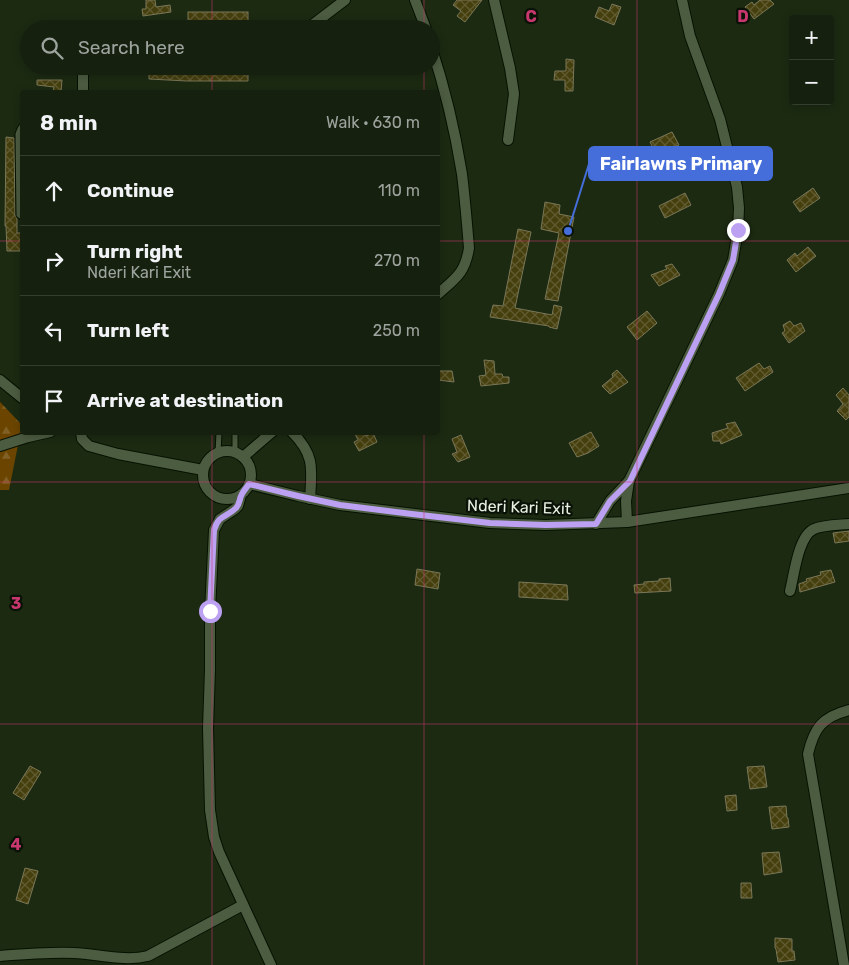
<!DOCTYPE html>
<meta charset="utf-8">
<style>
:root{--surface:#15200e;--page:#222d1c;--text:#f1f3f6;--muted:#9da39e;--line:#343e2e}
body{margin:0;font-family:Rubik,sans-serif;background:var(--page);color:var(--text)}
.controls{position:absolute;right:15px;top:15px;display:grid;overflow:hidden;border-radius:5px;box-shadow:0 2px 8px #0003}
.controls button{width:45px;height:45px;display:grid;place-items:center;padding:0;border:0;border-bottom:1px solid var(--line);background:var(--surface);color:var(--text);font:25px sans-serif}
.stop{position:absolute;width:15px;height:15px;margin:-11px;border:4px solid #bca0f2;border-radius:50%;background:#fff}
.stop.end{background:#bca0f2;border-color:#fff;box-shadow:0 1px 5px #0008}
.list{margin:0;padding:0;list-style:none}
h2{display:flex;justify-content:space-between;align-items:center;height:65px;margin:0;padding:0 20px;font-size:21px}
h2 small{font-size:16px;font-weight:400;color:var(--muted)}
.list li{display:grid;grid-template-columns:32px 1fr auto;gap:15px;align-items:center;box-sizing:border-box;height:70px;padding:0 20px;border-top:1px solid var(--line)}
.list b{display:block;font-size:19px;white-space:nowrap}
.list p{margin:0;font-size:16px;white-space:nowrap;color:var(--muted)}
.list em{font-size:16px;font-style:normal;color:var(--muted)}
.icon{flex:none;width:28px;height:28px;fill:none;stroke:currentColor;stroke-width:2;stroke-linecap:round;stroke-linejoin:round}
.map{position:relative;flex:none;width:849px;height:965px;overflow:hidden}
.search{position:absolute;background:var(--surface);box-shadow:0 2px 8px #0003;left:20px;top:20px;width:420px;height:55px;display:flex;align-items:center;gap:12px;box-sizing:border-box;padding:0 18px;border-radius:28px;color:var(--muted);font-size:19px}
.panel{position:absolute;background:var(--surface);box-shadow:0 2px 8px #0003;left:20px;top:90px;width:420px;height:345px;border-radius:5px}
.map>svg:first-child{display:block}
</style>
<div class="map">
<svg width="849" height="965" viewBox="0 0 849 965">
<defs>
<pattern id="forest-firs" width="22" height="20" patternUnits="userSpaceOnUse" patternTransform="scale(1.25)"><rect width="22" height="20" fill="#6b4500"/><path d="M5 1l3.5 6h-7zM16 11l3.5 6h-7z" fill="#806025"/></pattern>
<pattern id="building-cross-hatch" width="8" height="8" patternUnits="userSpaceOnUse" patternTransform="scale(1.25)"><rect width="8" height="8" fill="#453f0e"/><path d="M0 0l8 8M0 8l8-8" fill="none" stroke="#605b31"/></pattern>
</defs>
<rect width="100%" height="100%" fill="#1c2a12"/>
<path fill="url(#forest-firs)" d="M0,402L22,425L9,490H0Z"/>
<g fill="url(#building-cross-hatch)" stroke="#7a7757">
<path d="M146,0H155L156,7L170,5L171,12L143,16L142,9H146Z"/>
<path d="M457,0H482L465,22L457,16L461,11L453,5Z"/>
<path d="M760,0H770L774,4L754,19L745,7L752,2L754,5Z"/>
<path d="M612,4L621,7L614,25L595,17L599,7L609,11Z"/>
<rect x="188" y="12" width="60" height="17"/>
<path d="M566,59L574,60L573,91H565V80H554L555,71H566Z"/>
<path d="M149,66H248V81H187L149,79Z"/>
<path d="M37,80H62L61,92H53L54,87L37,85Z"/>
<path d="M672,132L679,145L656,154L650,142Z"/>
<path d="M6,137L14,138L15,215L17,219V233H22V251H7L6,226H5Z"/>
<path d="M813,188L820,198L800,212L793,202Z"/>
<path d="M685,193L691,205L665,218L659,206Z"/>
<path d="M545,202L560,205L559,214L574,217L558,301L545,299L559,233L541,229Z"/>
<path d="M518,229L531,232L515,308L552,315L554,305L562,307L557,329L549,327V326L490,317L493,305L503,306Z"/>
<path d="M808,247L816,256L796,272L787,260L795,253L797,256Z"/>
<path d="M672,264L680,275L659,286L651,275L667,269L665,266Z"/>
<path d="M647,311L657,323L637,340L627,327Z"/>
<path d="M790,321L794,326L801,323L805,331L789,343L782,333L785,331L783,325Z"/>
<path d="M484,360L494,361L495,374H502L503,377H509V383L481,386L479,376L486,375Z"/>
<path d="M759,363L764,369L770,366L773,372L745,391L736,378Z"/>
<path d="M617,370L628,382L610,394L602,386L613,377L612,374Z"/>
<path d="M438,371H452L454,382L438,380Z"/>
<path d="M843,388L849,395V417L846,420L837,411L843,404L836,395Z"/>
<path d="M735,422L742,435L721,444L720,441H713L712,433L728,428L726,424Z"/>
<path d="M354,432H364L366,436L373,433L377,442L359,451L354,442L358,440Z"/>
<path d="M591,432L599,446L588,453L577,457L569,443Z"/>
<path d="M461,435L470,457L458,462L452,454L457,452L452,439Z"/>
<path d="M849,531V541L835,543L833,533Z"/>
<path d="M417,569L440,573L438,589L415,585Z"/>
<path d="M831,570L835,582L800,592L799,584L807,581L806,579L821,575L820,572Z"/>
<path d="M670,578L671,591L635,593L634,585L644,584V582L659,581V579Z"/>
<path d="M519,582L567,585L568,600L519,597Z"/>
<path d="M30,766L41,772L24,800L13,793Z"/>
<path d="M764,766L767,787L750,789L747,767Z"/>
<path d="M736,795L737,810L727,811L725,796Z"/>
<path d="M786,806L787,818H788L789,827L772,829L769,807Z"/>
<path d="M779,852L782,872L764,875L762,853Z"/>
<path d="M25,868L38,871L28,904L16,900Z"/>
<path d="M741,883H751L752,898H741Z"/>
<path d="M775,938L792,939V951H794L795,960L778,962L776,949L775,948Z"/>
</g>
<g fill="none" stroke-linecap="round" stroke-linejoin="round">
<g stroke="#061200" stroke-width="7">
<g id="lane">
<path d="M22,126L20,129L18,134L19,215L22,217"/>
<path d="M218,453L219,432"/>
<path d="M235,453V432"/>
</g>
</g>
<g stroke="#061200" stroke-width="12">
<g id="street">
<path d="M415,0L426,29"/>
<path d="M494,0L510,68L514,94L508,140"/>
<path d="M307,29L345,0"/>
<path d="M431,46C445,88 455,131 462,174C465,199 467,223 469,248C465,273 456,278 438,294"/>
<path d="M83,92V74L87,66"/>
<path d="M0,380L22,398"/>
<path d="M81,432L82,439L89,446L118,454L203,470"/>
<path d="M292,432C315,455 312,469 310,499"/>
<path d="M0,446L28,437L50,432"/>
<circle cx="227" cy="475" r="24"/>
<path d="M243,457L272,432"/>
<path d="M629,481L719,294L733,260L738,230L739,208L737,187L720,119L690,36L682,0"/>
<path d="M249,484L298,496L340,505L490,523L546,525L627,522L849,488"/>
<path d="M241,495L238,506L235,509L220,519L214,530L210,611V670L208,728L210,810L214,837L219,852L271,965"/>
<path d="M596,524L610,501L629,481L626,501L627,522"/>
<path d="M790,591C794,576 798,536 814,529C823,525 839,525 849,524"/>
<path d="M0,956C25,954 49,952 74,953C98,954 125,962 148,956L243,905"/>
<path d="M844,965L808,754C814,728 822,717 849,710"/>
</g>
</g>
<use href="#lane" stroke="#4c5c41" stroke-width="5"/>
<use href="#street" stroke="#4c5c41" stroke-width="10"/>
</g>
<g fill="none" stroke-linecap="round" stroke-linejoin="round">
<path stroke="#bca0f2" stroke-width="6" d="M210,611L214,530C219,514 226,518 236,508C240,504 239,499 242,494C244,490 247,487 249,484L298,496L340,505L412,514L490,523L546,525L596,524L610,501L630,481L719,294L733,260L738,230"/>
</g>
<path fill="none" stroke="#c8386f" stroke-width="1" stroke-opacity="0.55" d="M212,0V29M424,0V29M637,0V965M212,66V92M424,66V92M0,241H22M438,241H849M212,432V965M424,432V965M0,482H849M0,724H849"/>
<g text-anchor="middle" dominant-baseline="central" stroke-width="4.5" stroke-linejoin="round" paint-order="stroke">
<g font-size="16" fill="#e7f0e1" stroke="#0a1107">
<text transform="translate(519 507) rotate(2)">Nderi Kari Exit</text>
</g>
</g>
<g font-size="16" text-anchor="middle" font-weight="bold" fill="#c8386f" stroke="#0a1107" stroke-width="4.5" stroke-linejoin="round" paint-order="stroke">
<text x="531" y="22">C</text>
<text x="743" y="22">D</text>
<text x="16" y="609">3</text>
<text x="16" y="850">4</text>
</g>
<path fill="none" stroke="#456eda" stroke-width="2" d="M568 231L589 164"/>
<circle fill="#456eda" stroke="#0a1107" stroke-width="2" cx="568" cy="231" r="5"/>
<rect fill="#456eda" stroke="#456eda" stroke-width="2" x="589" y="147" width="183" height="33" rx="5"/>
<g font-size="18" text-anchor="middle" font-weight="bold" fill="#fff">
<text x="681" y="170">Fairlawns Primary</text>
</g>
</svg>
<div class="controls">
<button>+</button>
<button>−</button>
</div>
<div class="stop" style="left:210px;top:611px"></div>
<div class="stop end" style="left:738px;top:230px"></div>
<div class="search"><svg class="icon" aria-label="search" viewBox="0 0 24 24"><circle cx="10" cy="10" r="6"/><path d="M15 15l6 6"/></svg>Search here</div>
<section class="panel">
<h2>8 min<small>Walk · 630 m</small></h2>
<ul class="list">
<li><svg class="icon" aria-label="ahead" viewBox="0 0 24 24"><path d="M12 20V5M6 11l6-6 6 6"/></svg><div><b>Continue</b></div><em>110 m</em></li>
<li><svg class="icon" aria-label="right" viewBox="0 0 24 24"><path d="M7 20v-9h11M14 6l5 5-5 5"/></svg><div><b>Turn right</b><p>Nderi Kari Exit</p></div><em>270 m</em></li>
<li><svg class="icon" aria-label="left" viewBox="0 0 24 24"><path d="M17 20v-9H6M10 6l-5 5 5 5"/></svg><div><b>Turn left</b></div><em>250 m</em></li>
<li><svg class="icon" aria-label="arrive" viewBox="0 0 24 24"><path d="M6 21V4h12l-3 4 3 4H6"/></svg><div><b>Arrive at destination</b></div></li>
</ul>
</section>
</div>
